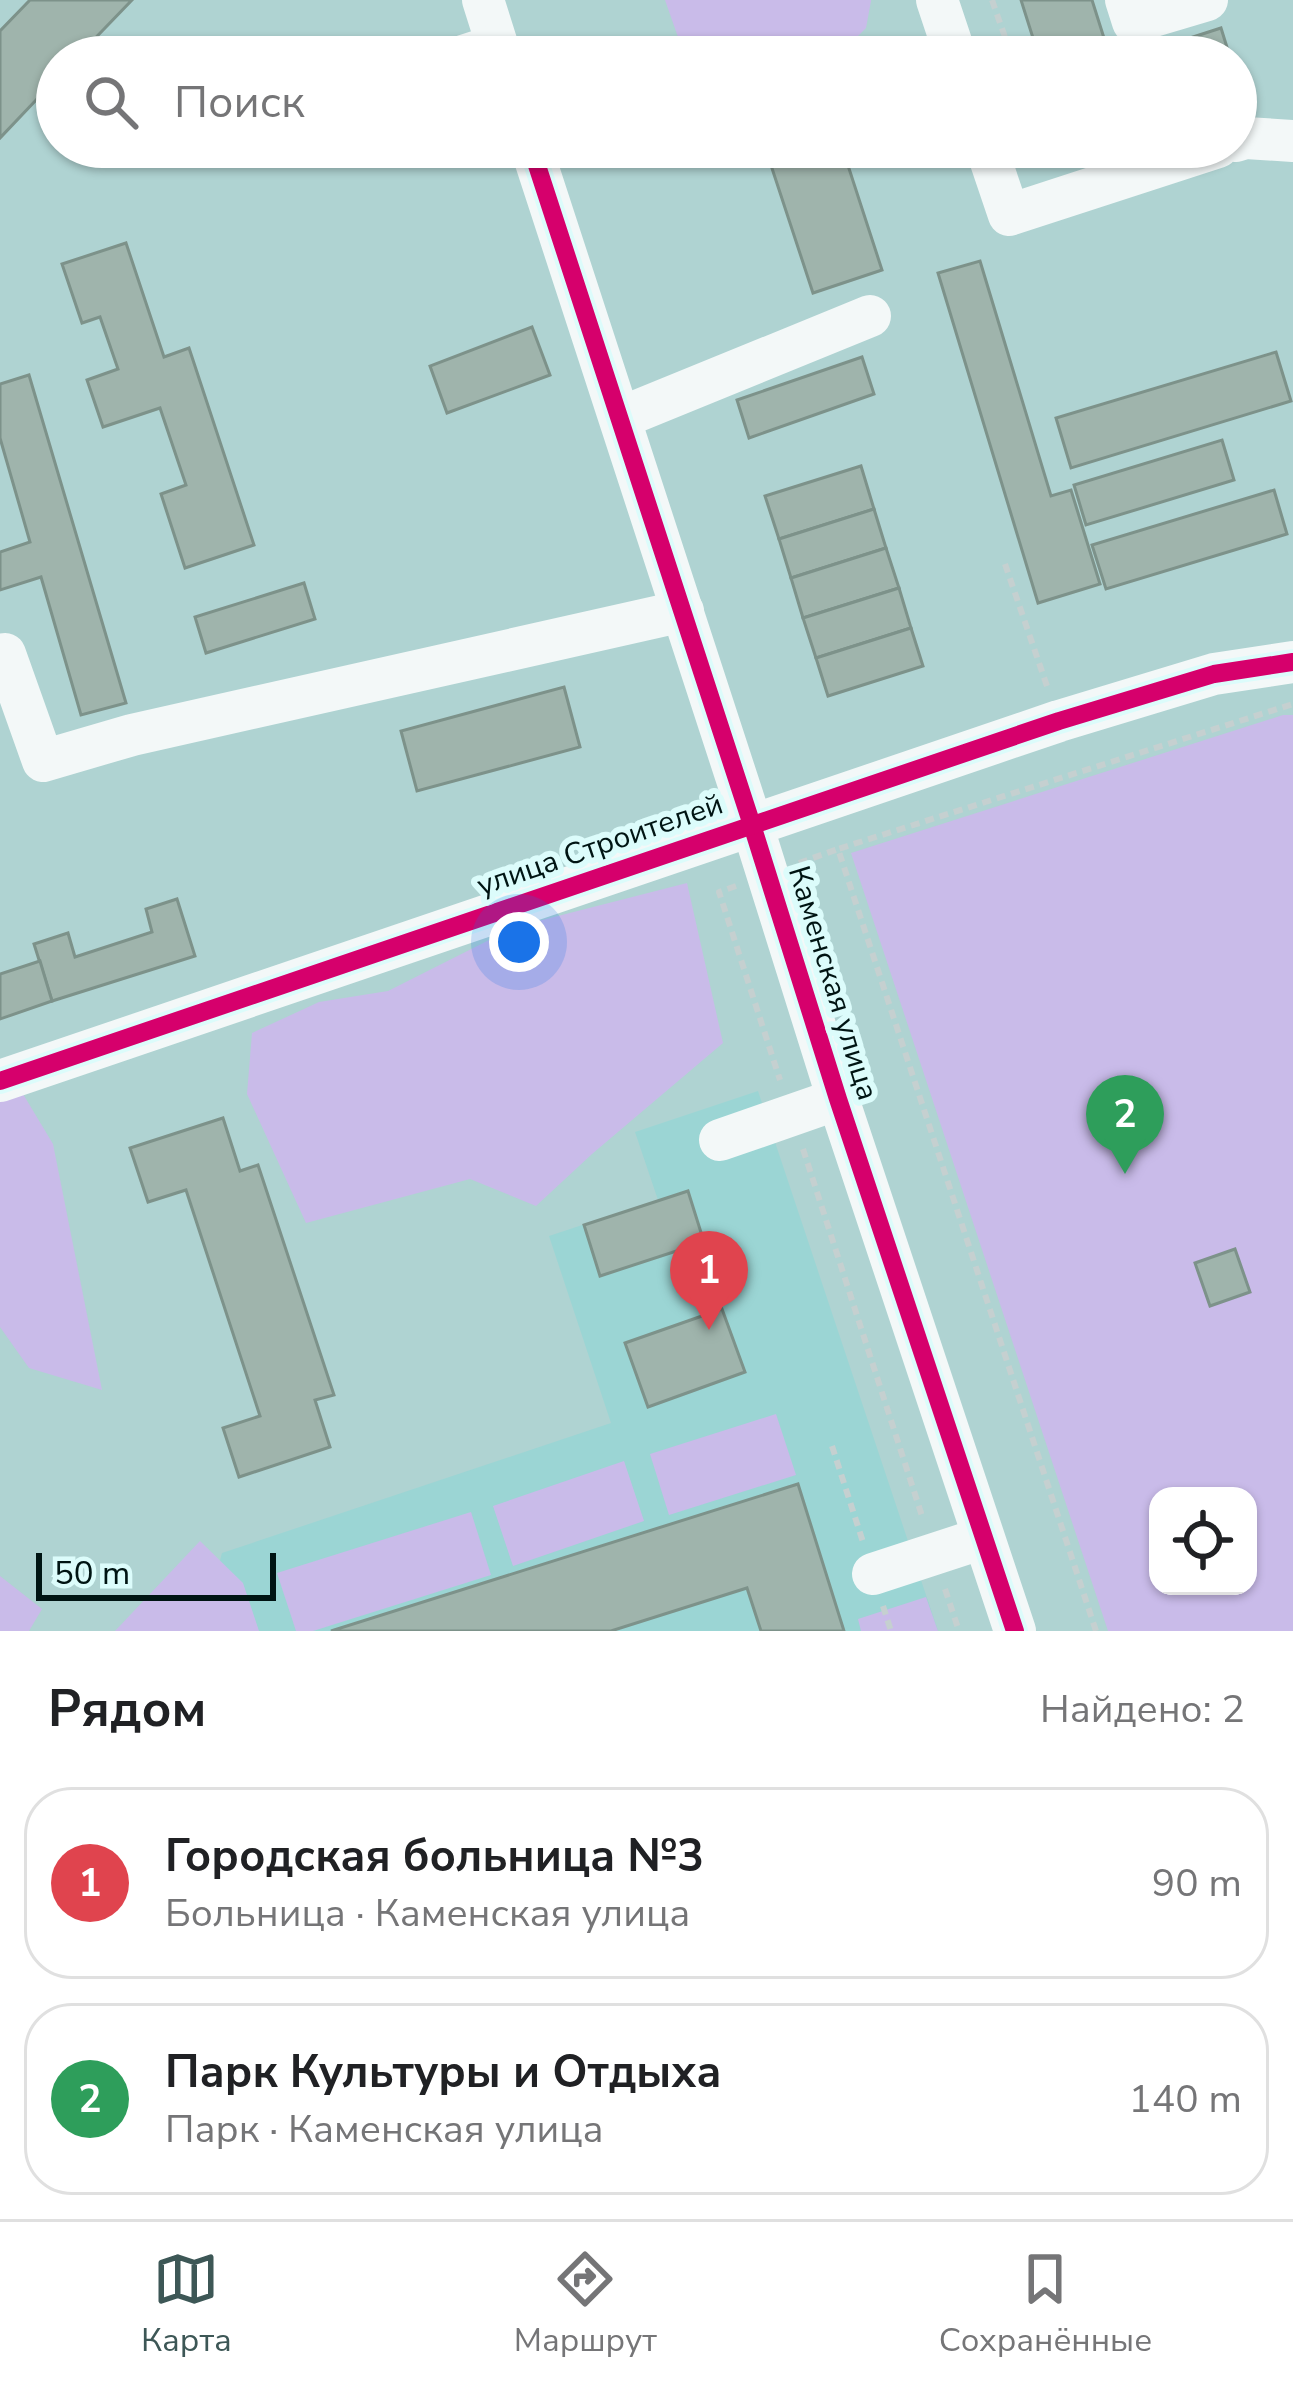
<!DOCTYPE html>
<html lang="ru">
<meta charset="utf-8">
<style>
:root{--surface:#fff;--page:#f2f2f2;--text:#202124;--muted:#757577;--line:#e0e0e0;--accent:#3d5756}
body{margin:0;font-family:"Nunito Sans",sans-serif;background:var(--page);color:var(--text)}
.controls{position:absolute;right:36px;bottom:36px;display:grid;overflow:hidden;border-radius:24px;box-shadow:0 3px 9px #0004}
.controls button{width:108px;height:108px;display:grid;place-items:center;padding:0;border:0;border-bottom:3px solid var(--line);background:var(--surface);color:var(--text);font:60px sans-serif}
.scale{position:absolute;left:36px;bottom:30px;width:240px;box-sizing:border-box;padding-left:12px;border:6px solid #001413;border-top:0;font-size:33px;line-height:42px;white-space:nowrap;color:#001413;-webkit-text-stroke:9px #dcfcfb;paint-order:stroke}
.you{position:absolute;left:519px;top:942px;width:42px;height:42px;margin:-30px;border:9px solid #fff;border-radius:50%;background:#1a73e8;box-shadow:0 0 0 18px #1a73e833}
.badge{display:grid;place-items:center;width:78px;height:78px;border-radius:50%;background:var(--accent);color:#fff;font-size:39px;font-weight:700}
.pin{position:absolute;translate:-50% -99px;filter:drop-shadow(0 3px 6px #0008)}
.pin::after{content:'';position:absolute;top:63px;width:42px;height:36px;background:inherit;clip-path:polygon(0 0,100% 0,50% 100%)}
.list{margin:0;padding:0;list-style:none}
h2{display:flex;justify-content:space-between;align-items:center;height:156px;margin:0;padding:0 48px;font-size:51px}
h2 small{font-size:39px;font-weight:400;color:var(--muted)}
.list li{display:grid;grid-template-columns:78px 1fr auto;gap:36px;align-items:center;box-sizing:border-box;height:192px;margin:0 24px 24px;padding:0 24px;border:3px solid var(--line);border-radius:48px}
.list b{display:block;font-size:45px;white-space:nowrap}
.list p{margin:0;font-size:39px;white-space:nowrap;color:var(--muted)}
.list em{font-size:39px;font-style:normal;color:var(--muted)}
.icon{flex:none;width:66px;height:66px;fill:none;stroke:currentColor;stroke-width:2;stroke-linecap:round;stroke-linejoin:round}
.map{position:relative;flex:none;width:1293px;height:1631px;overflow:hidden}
.search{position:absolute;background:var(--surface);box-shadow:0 3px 9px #0004;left:36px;right:36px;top:36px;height:132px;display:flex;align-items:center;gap:30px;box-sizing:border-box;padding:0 42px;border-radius:66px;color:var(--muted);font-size:45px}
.sheet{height:588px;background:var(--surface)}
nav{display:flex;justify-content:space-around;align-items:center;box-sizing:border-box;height:168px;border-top:3px solid var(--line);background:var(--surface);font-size:33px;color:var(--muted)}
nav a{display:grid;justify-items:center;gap:6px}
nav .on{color:var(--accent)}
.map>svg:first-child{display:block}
</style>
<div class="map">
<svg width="1293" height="1631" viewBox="0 0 1293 1631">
<rect width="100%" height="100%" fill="#afd3d2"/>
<path fill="#9bd5d4" d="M758,1091L938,1631H201L222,1553L611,1423L549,1236L658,1200L635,1132Z"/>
<g fill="#c9bbe9" fill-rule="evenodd">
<path d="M665,0H871V1L866,28L837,57H685Z"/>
<path d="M1283,715H1293V1631H1108L851,853ZM1158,1496H1248V1586H1158Z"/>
<path d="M687,883L723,1043L592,1154L536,1206L470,1179L306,1223L247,1094L252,1033L319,1002L388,991L515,927Z"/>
<path d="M20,1089L53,1144L102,1390L29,1368L0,1327V1096Z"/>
<path d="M776,1414L796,1475L669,1515L650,1454Z"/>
<path d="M624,1461L644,1521L513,1566L493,1506Z"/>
<path d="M471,1512L491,1575L313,1631H296L277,1573Z"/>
<path d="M200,1541L243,1583L259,1631H115Z"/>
<path d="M0,1576L42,1609L29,1631H0Z"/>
<path d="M926,1597L938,1631H861L858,1619Z"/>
</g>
<g fill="#9fb4ac" stroke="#7d928a" stroke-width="3">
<path d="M30,0H132L77,57H57V78L0,138V31Z"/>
<path d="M1021,0H1092L1110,57H1039Z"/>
<path d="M1221,28L1230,57H1131Z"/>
<path d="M765,147H842L882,270L813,293Z"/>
<path d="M126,243L164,357L189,348L254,545L185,568L161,494L186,485L160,408L103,427L87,380L118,369L100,317L82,323L62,264Z"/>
<path d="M980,261L1051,496L1071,490L1100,584L1038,603L938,273Z"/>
<path d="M532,327L550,375L447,413L430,366Z"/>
<path d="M1276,352L1291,401L1071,468L1056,418Z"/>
<path d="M862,357L874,394L749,438L737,400Z"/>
<path d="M29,375L126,703L81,715L41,577L0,590V552L30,542L0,438V384Z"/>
<path d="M1222,440L1234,480L1086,525L1074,485Z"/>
<path d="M861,466L874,509L779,539L765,496Z"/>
<path d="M1274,490L1287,534L1106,589L1092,545Z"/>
<path d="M874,509L886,548L791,578L779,539Z"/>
<path d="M886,548L899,588L803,618L791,578Z"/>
<path d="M304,583L315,619L206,653L195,617Z"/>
<path d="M899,588L911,628L816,658L803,618Z"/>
<path d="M911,628L923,666L828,696L816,658Z"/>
<path d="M564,687L580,747L417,791L401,731Z"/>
<path d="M177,899L195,956L52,1001L34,944L68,933L75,957L152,932L146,909Z"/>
<path d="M40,961L52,1001L0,1019V974Z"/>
<path d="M223,1118L240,1171L258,1165L334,1395L315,1400L330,1447L239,1477L223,1428L260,1416L186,1190L148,1202L130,1148Z"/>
<path d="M688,1191L704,1242L600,1276L584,1225Z"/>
<path d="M1235,1249L1250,1292L1210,1306L1195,1263Z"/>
<path d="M722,1309L745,1372L648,1407L625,1343Z"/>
<path d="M798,1484L844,1631H761L747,1588L611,1631H331Z"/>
</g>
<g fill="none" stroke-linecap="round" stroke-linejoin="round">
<g stroke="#c5d0d0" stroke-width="6" stroke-dasharray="9 6" stroke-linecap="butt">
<path d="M992,0L1012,57"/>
<path d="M1043,147L1046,157"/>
<path d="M1005,564L1048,689"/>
<path d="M799,863L838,849"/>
<path d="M736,886L719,892L780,1080"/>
<path d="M803,1149L923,1519"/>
<path d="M832,1446L863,1542"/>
<path d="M945,1589L959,1631"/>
<path d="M883,1606L891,1631"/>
<path d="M1096,1631L838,849L1293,704"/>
</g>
<g stroke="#f3f8f8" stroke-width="42">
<path d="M483,0L501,57"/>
<path d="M937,0L956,57"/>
<path d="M1126,0L1133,22L1207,0"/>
<path d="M460,57L497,45"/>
<path d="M1236,141L1246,138L1293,141"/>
<path d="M531,147L752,825L838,1099L1015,1631"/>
<path d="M986,147L1009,215L1218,147"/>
<path d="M620,418L870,316"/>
<path d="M0,656L5,654L43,761L132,735L683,611"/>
<path d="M0,1081L1059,721L1214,674L1293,662"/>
<path d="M720,1140L838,1099"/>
<path d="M873,1574L983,1538"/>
</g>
<g stroke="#dcfcfb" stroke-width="26">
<g id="cycleway">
<path d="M531,147L752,825L838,1099L1015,1631"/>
<path d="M0,1081L1059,721L1214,674L1293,662"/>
</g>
</g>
<use href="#cycleway" stroke="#d6006c" stroke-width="18"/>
</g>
<g text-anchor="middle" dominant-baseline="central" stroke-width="12" stroke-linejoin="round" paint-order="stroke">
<g font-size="30" fill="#001413" stroke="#dcfcfb">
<text transform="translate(600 845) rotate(-19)">улица Строителей</text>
<text transform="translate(833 983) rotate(73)">Каменская улица</text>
</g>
</g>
</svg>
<div class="controls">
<button><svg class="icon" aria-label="locate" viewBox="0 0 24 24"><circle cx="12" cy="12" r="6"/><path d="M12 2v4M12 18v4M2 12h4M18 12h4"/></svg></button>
</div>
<div class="scale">50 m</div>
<div class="you"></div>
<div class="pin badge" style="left:709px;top:1330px;background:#e0444e">1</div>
<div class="pin badge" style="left:1125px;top:1174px;background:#2e9e5b">2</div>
<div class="search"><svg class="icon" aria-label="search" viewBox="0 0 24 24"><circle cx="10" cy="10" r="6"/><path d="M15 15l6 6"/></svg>Поиск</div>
</div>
<section class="sheet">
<h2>Рядом<small>Найдено: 2</small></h2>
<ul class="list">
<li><span class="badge" style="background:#e0444e">1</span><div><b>Городская больница №3</b><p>Больница · Каменская улица</p></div><em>90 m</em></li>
<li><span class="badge" style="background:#2e9e5b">2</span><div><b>Парк Культуры и Отдыха</b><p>Парк · Каменская улица</p></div><em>140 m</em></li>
</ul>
</section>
<nav>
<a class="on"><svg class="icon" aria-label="map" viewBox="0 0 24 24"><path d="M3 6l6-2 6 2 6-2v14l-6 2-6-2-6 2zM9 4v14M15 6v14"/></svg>Карта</a>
<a><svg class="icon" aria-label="directions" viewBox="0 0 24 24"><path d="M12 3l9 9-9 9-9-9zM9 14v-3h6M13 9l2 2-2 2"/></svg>Маршрут</a>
<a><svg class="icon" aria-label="saved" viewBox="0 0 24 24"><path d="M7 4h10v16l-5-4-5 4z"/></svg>Сохранённые</a>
</nav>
